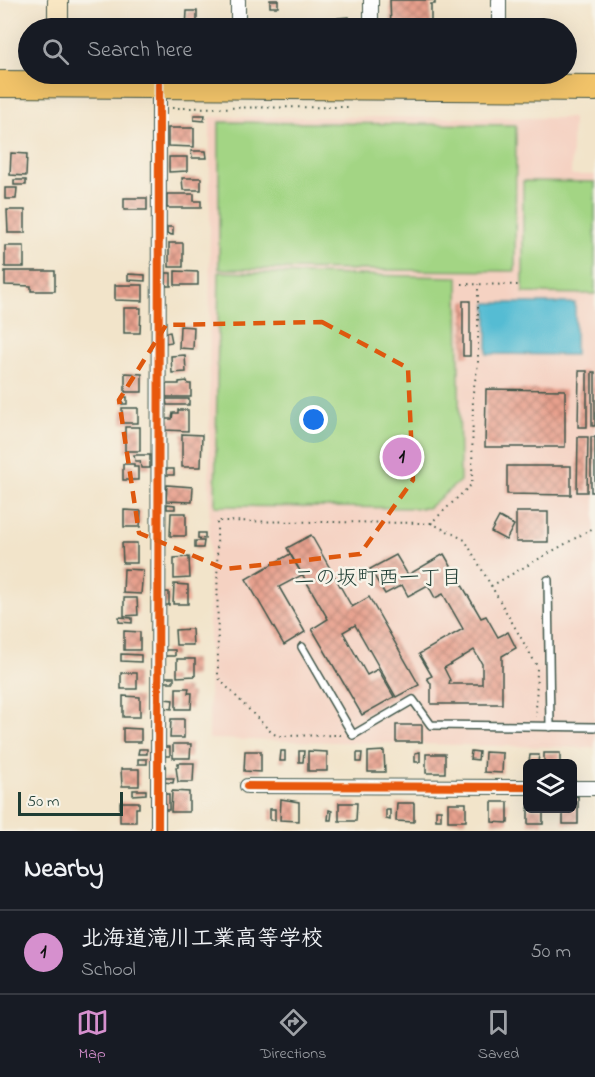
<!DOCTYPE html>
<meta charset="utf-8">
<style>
:root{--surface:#171b24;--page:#242831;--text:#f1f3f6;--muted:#9ea1a6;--line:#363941;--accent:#d690ce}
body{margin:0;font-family:"Indie Flower","Klee One",sans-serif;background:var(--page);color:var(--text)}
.controls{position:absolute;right:18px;bottom:18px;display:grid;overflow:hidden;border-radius:9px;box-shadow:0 6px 24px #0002}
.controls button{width:54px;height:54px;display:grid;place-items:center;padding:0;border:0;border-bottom:2px solid var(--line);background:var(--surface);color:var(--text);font:30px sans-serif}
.scale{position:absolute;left:18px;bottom:15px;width:105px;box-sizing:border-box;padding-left:6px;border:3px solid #1f3d34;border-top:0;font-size:16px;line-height:21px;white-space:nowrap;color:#1f3d34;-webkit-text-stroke:4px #f7f3e8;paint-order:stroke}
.you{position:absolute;left:314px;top:420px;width:21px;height:21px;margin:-15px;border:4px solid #fff;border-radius:50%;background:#1a73e8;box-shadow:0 0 0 9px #1a73e833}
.badge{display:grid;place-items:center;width:39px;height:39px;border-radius:50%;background:var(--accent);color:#111;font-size:20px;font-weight:700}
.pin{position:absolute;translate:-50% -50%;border:3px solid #fff;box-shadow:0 2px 6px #0006}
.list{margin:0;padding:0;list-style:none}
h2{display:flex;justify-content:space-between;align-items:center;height:78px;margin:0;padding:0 24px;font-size:26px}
h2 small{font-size:20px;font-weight:400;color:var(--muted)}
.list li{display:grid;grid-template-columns:39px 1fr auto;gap:18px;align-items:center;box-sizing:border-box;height:84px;padding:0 24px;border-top:2px solid var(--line)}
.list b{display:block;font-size:22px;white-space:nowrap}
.list p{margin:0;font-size:20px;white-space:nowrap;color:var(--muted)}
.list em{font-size:20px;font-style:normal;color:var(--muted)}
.icon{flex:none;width:33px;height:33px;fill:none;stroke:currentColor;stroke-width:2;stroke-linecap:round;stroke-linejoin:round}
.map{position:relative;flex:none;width:595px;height:831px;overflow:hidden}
.search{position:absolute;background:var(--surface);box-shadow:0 6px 24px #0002;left:18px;right:18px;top:18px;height:66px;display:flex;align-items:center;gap:15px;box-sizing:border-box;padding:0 21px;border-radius:33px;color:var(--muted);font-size:22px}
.sheet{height:162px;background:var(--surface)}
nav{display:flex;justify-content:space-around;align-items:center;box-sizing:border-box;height:84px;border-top:2px solid var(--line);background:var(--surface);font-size:16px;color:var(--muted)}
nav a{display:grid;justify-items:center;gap:3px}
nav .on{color:var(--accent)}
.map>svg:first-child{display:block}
</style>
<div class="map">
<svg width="595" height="831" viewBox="0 0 595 831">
<defs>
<pattern id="building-cross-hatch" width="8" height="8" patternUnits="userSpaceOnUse" patternTransform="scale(1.5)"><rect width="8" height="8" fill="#e8a08d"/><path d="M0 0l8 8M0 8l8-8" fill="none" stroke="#bb8474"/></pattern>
</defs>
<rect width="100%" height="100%" fill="#f7f3e8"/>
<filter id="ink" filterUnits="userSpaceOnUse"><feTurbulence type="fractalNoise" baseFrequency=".0167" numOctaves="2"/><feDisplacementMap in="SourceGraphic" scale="12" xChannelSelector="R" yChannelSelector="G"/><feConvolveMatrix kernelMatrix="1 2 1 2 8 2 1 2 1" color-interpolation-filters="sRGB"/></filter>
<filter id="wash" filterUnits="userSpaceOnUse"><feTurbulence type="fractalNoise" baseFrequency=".008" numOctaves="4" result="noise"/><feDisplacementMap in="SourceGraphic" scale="24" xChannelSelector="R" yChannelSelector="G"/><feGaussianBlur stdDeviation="1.35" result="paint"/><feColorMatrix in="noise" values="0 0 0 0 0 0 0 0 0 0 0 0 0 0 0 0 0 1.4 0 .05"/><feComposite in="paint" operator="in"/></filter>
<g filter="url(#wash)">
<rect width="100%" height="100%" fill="#f2e4ca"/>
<path fill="#f5d2c2" d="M210,117L573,118L571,175H595V748L209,739Z"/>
<g fill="#a3d584" stroke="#61895c" stroke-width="1.5">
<path d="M219,122L516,125L515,271L219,269Z"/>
<path d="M523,181L595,182V294L523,293Z"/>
<path d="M219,272L458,277L460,481L428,508L215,506Z"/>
</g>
<path fill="#55bcd3" stroke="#3a7c84" stroke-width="1.5" d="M487,303H575V355L487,354Z"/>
<g id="blocks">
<g fill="url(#building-cross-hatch)" fill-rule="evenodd">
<rect x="270" y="0" width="8" height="7"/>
<path d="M390,0H435V4H431V28H391Z"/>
<path d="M187,11H197V28H186Z"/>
<path d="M349,17V28H313V25H338V18Z"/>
<path d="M194,115H205L204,121L194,120Z"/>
<path d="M168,128H194V147L168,146Z"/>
<path d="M191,151H206L207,158H192Z"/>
<path d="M11,153L27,154L26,176L10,175Z"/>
<path d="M169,157H187V171L169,172Z"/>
<path d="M182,178H201V190H183Z"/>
<rect x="14" y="180" width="12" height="5"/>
<path d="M5,188H17L16,199H5Z"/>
<path d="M167,194H194V201H201V208H167Z"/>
<rect x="124" y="198" width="23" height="12"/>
<path d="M7,210H25V233H8Z"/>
<path d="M167,227H173V235L167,234Z"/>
<rect x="169" y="243" width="14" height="24"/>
<rect x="5" y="246" width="19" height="21"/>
<path d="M5,271H55V291H31V286L5,285Z"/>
<path d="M175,271L198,272V285H175Z"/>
<rect x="166" y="273" width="5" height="13"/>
<path d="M128,274L145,275V281L128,280Z"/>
<path d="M115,285H143V301L115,300Z"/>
<rect x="463" y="301" width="7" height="55"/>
<path d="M124,308H141L140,333H124Z"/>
<path d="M180,326L194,327L193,349L179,348Z"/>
<path d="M170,332L172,342L166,343L164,333Z"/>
<path d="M185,355L186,372L172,373L171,356Z"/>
<path d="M579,371H587V427H578Z"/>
<rect x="592" y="372" width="3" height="54"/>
<path d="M125,373L142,374V392H125Z"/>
<path d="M187,381L188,384H191V397H166V384H179V382Z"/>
<path d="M486,389L565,390V447H485Z"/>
<rect x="122" y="397" width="5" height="7"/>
<path d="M166,399H189V405H167Z"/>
<rect x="122" y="408" width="16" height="15"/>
<path d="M178,410H188V431L165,430V419H172L173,413H178Z"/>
<rect x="125" y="427" width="15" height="24"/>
<path d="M182,434L202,435L201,467H182Z"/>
<path d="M578,437H588L587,492H577Z"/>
<rect x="591" y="437" width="4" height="55"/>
<path d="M134,455H150V468H141L140,461H135Z"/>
<path d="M123,464H134V467H138V480H123Z"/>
<path d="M507,466H571V495L507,494Z"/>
<rect x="166" y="469" width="8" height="6"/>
<path d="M167,485L193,487L192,502L166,501Z"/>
<path d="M167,504L175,505V509H167Z"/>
<path d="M124,510L141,511L140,527H124Z"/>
<rect x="516" y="512" width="32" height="30"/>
<path d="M171,513H186V536H170Z"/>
<path d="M499,517L514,525L506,540L491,532Z"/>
<path d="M198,533H205V539L198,538Z"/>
<path d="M311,535L352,607L369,597L419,685L396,697L355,625L343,632L367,675L378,669L394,697L362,715L312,629L328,619L287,548Z"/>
<path d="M195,541H204L203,548H195Z"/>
<path d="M122,543H137V563H123Z"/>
<path d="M290,554L302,575L279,587L305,632L284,645L246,579Z"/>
<path d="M444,554L481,618L486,616L498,637L508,632L516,648L502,656V704H431V684L427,678L432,676L419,654L463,629L443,594L435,598L428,585L408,596L402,585L385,594L370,569L396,555L408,575ZM474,650L482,664V684H449L450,680L444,668Z"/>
<path d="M189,557L190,578L174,579V558Z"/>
<path d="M124,569L143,570L141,594L123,593Z"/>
<path d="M174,584L188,585V604H173Z"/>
<rect x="164" y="592" width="5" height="13"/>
<path d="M124,598H137L138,615L124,616Z"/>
<path d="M119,617L132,618V623L119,622Z"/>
<path d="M192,629L193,645H176L175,630Z"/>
<path d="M124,631L140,632V650H124Z"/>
<rect x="165" y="650" width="10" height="6"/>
<path d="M121,654L141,655V662L121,661Z"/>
<path d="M177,659H195V676L177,677Z"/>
<rect x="121" y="673" width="16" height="16"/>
<rect x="164" y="677" width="10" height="5"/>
<path d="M176,688H189L188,693H192L191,709H176Z"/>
<path d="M123,696L140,697V717H123Z"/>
<path d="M164,699L173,700L172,709L163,708Z"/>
<path d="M171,719H184V738H170Z"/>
<rect x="396" y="725" width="26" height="17"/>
<path d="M123,728L141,729V742H123Z"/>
<path d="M173,744H191L190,758H173Z"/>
<rect x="165" y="747" width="5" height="9"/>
<path d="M139,749H147V754H138Z"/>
<path d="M245,751H261V772L244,771Z"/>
<path d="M281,751H285V761H280Z"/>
<path d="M299,751H304L303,762H299Z"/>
<path d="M308,751L327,752V771H308Z"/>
<path d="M384,751L385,772H368V752Z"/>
<path d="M471,751L479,752L478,760L470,759Z"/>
<path d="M420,752V762H415V753Z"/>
<path d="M485,752L503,753L502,773L484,772Z"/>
<path d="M357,753H362L361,762H357Z"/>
<rect x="544" y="753" width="16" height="11"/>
<rect x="426" y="754" width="19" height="19"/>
<path d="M530,755H539L538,762H529Z"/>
<rect x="138" y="759" width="9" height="5"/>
<path d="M178,763H194L193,782H178L176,767H178Z"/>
<path d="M121,769H139V786H122Z"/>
<path d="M163,778H174L173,783L163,782Z"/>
<path d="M133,790H146V794L133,795Z"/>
<path d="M172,791L189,792V812H171Z"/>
<path d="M163,794H169V810H164Z"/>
<path d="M578,796V824H563V808H572V797Z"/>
<path d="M281,799L299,802V821L280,820Z"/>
<path d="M120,802H139V808H136V822H120Z"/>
<path d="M492,802H508V823L492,822Z"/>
<path d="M339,803H357L356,821H339Z"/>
<path d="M397,803H414V822L396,821Z"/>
<rect x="448" y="803" width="18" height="18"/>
<rect x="528" y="808" width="15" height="16"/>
<rect x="270" y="809" width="5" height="11"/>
<path d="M329,810L332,811L331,820H328Z"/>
<path d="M386,810H390V820L386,819Z"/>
<rect x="436" y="810" width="5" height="10"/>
</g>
</g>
</g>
<g filter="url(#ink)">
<use href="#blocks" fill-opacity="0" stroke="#3f564a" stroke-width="1.5"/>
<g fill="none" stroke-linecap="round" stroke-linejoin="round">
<g stroke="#3f564a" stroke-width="10">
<g id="lane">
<path d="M548,580L550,727"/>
<path d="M302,647L353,735L413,700L431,725L595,727"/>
</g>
</g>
<g stroke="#3f564a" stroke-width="16">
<g id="street">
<path d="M499,0V28"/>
<path d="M238,28V0"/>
<path d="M371,28V0"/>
<path d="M247,786L528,787"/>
<path d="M572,788H595"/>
<path d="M158,831L159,84"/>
</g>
</g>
<g stroke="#3f564a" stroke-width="22">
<path id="secondary" d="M58,28V0"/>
</g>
<g stroke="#3f564a" stroke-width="28">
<path id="highway" d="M0,84L595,88"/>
</g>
<g stroke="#3f564a" stroke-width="2" stroke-dasharray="1.5 4.5" stroke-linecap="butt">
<path d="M172,108L349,107"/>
<path d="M462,284L520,285"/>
<path d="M431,523L465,540L537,666L536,717"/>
<path d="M491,586L595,527"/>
<path d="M341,735L278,736L272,733L220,680L218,675L217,521L431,523L472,484L473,392L478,364V284"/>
</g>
<use href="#lane" stroke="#fff" stroke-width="7"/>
<use href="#street" stroke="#fff" stroke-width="14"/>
<use href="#secondary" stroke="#f9e7c3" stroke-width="20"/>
<use href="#highway" stroke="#f1c369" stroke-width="26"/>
<g stroke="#f7f3e8" stroke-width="11">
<g id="cycleway">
<path d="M247,786L528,787"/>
<path d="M158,831L159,84"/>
</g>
</g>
<use href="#cycleway" stroke="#e8590c" stroke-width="8"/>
</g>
</g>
<path fill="none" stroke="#de580e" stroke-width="4.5" stroke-dasharray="12 8" stroke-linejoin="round" d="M322,322L408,368L413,480L360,554L225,569L139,533L119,400L166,325Z"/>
<g text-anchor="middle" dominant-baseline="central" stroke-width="5" stroke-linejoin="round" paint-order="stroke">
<g font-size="21" fill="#1f3d34" stroke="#f7f3e8">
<text x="378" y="579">二の坂町西一丁目</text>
</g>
</g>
</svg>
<div class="controls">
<button><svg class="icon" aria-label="layers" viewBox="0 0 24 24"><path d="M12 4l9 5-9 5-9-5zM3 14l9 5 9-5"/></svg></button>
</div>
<div class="scale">50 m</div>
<div class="you"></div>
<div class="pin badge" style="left:402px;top:457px">1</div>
<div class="search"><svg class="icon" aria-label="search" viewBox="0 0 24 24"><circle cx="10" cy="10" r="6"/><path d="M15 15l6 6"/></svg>Search here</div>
</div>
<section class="sheet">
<h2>Nearby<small></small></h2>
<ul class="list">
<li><span class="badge">1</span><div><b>北海道滝川工業高等学校</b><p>School</p></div><em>50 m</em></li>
</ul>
</section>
<nav>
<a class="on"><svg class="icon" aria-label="map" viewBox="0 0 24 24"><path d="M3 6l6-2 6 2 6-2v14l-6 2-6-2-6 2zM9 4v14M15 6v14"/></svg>Map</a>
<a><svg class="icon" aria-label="directions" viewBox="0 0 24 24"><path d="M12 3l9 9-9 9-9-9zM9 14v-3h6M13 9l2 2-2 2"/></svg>Directions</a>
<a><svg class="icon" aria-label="saved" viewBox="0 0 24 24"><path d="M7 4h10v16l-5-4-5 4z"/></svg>Saved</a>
</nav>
